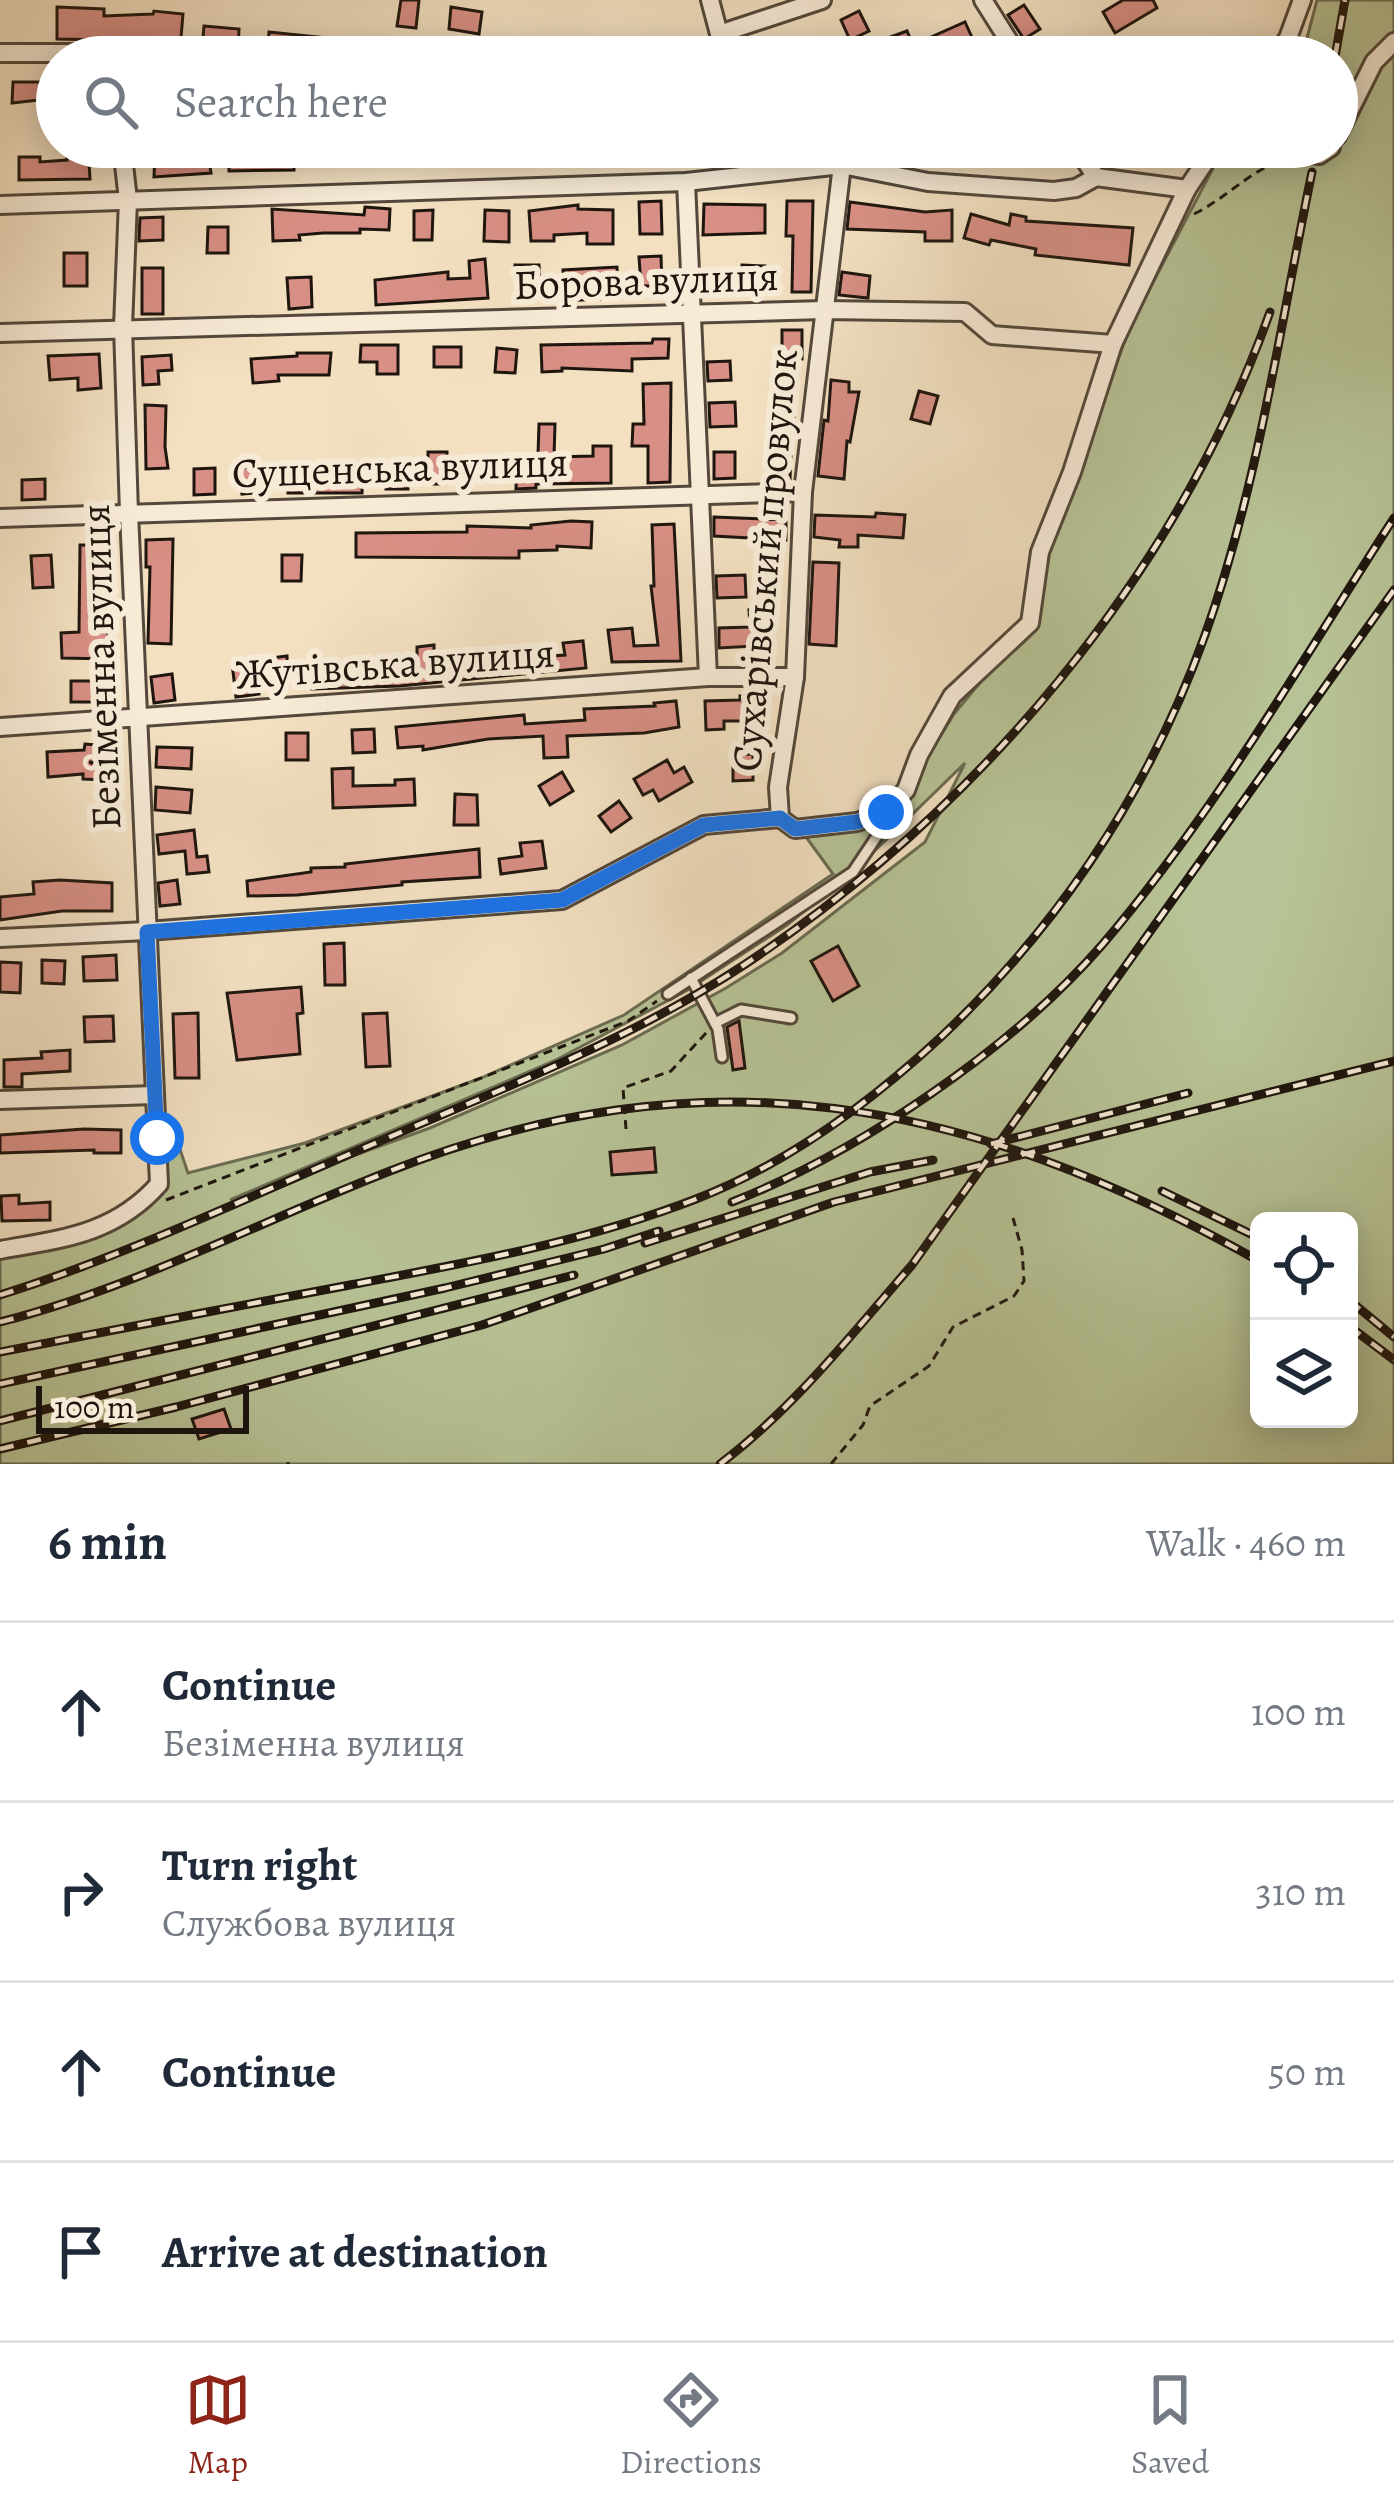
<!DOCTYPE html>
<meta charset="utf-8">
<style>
:root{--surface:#fff;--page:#f6f6f7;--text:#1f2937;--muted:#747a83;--line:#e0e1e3;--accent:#8f2418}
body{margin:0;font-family:Alegreya,serif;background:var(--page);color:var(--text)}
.controls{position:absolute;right:36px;bottom:36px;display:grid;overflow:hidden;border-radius:18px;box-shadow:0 6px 30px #0003}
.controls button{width:108px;height:108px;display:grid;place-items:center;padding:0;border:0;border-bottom:3px solid var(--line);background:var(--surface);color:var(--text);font:60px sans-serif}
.scale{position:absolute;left:36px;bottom:30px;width:213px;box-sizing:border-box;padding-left:12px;border:6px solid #1e160e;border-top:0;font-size:33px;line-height:42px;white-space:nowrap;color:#1e160e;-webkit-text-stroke:9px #f7ebd7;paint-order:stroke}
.stop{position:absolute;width:36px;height:36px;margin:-27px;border:9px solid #1a73e8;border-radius:50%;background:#fff}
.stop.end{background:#1a73e8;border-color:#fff;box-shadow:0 3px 12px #0008}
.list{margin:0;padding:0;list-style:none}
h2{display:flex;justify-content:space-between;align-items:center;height:156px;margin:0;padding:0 48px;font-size:51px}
h2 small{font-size:39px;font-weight:400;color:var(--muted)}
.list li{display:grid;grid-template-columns:78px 1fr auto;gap:36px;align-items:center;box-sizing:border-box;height:180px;padding:0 48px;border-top:3px solid var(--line)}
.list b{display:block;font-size:45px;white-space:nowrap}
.list p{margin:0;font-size:39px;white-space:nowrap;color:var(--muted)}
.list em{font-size:39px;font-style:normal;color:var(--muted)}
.icon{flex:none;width:66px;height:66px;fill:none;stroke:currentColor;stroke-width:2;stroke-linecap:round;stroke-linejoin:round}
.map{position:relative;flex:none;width:1394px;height:1464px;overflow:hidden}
.search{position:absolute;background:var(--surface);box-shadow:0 6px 30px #0003;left:36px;right:36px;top:36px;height:132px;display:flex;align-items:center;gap:30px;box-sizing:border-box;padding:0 42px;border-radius:66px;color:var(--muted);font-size:45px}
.sheet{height:876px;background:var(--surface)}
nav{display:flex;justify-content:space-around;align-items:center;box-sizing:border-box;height:168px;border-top:3px solid var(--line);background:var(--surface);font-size:33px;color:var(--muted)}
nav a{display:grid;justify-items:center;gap:6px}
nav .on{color:var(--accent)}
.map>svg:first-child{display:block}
</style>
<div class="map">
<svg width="1394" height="1464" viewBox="0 0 1394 1464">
<rect width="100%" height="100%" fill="#f2e0c1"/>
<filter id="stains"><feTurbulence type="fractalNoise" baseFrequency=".00167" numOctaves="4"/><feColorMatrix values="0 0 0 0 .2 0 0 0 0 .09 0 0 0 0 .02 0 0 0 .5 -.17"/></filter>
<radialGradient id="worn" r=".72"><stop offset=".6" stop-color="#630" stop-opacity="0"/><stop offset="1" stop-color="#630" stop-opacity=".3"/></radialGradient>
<path fill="#b7c396" stroke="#6a6c52" stroke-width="3" fill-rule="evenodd" d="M1317,0H1394V1464H0V1250L77,1237L156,1187L157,1138L169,1117L188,1173L305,1143L481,1078L624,1015L833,874L806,837L862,827L897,807L954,714L1027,626L1039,568L1084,459L1129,328L1220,155C1246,140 1253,151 1277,153C1295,155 1319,149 1337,147V57H1302ZM965,763L925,842L782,953L726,988L622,1045L430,1128L230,1200L554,1061L686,991L787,925L853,872ZM1259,1221H1349V1419H1259Z"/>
<g fill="#d88f85" stroke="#1e160e" stroke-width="3">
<path d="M401,0H419L416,28L397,26Z"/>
<path d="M1123,0H1153L1157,8L1115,33L1103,12Z"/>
<path d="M1024,5L1040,29L1024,39L1008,15Z"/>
<path d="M57,7L104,9V16L153,14L154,11L183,14L180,49L162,47L151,41L57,39Z"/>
<path d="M451,7L482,12L479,34L449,29Z"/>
<path d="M859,11L869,31L850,40L841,20Z"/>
<path d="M965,22L975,44L946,57H887L894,54L888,38L907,31L913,45Z"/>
<path d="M204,26L239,29L238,51L202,49Z"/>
<path d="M269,32L377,43L375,57H267Z"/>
<path d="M13,82H57V98L12,103Z"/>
<path d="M66,147H88L90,179L19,180V157H40V162L67,160Z"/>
<path d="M187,147H207L211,173L154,177L155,152L188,154Z"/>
<path d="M357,147H410V165L358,163Z"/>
<path d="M918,147H987L984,160L955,154L953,163L916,158Z"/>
<path d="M229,149H294V170L229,171Z"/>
<path d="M661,201L662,234H640L639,202Z"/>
<path d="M787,201H813L811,292H792L793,236H786Z"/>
<path d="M850,202L925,212L952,210V241H925V232L847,229Z"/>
<path d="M704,204L765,205V233L703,235Z"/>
<path d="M578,205V209L613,210V244H587V233L554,235V241H531L529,211Z"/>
<path d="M365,207L390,209L389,230L360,229V233H323L299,235L300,240L273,241L272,209L364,215Z"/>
<path d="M433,210L432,240H414V211Z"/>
<path d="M485,210L509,211V242L484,241Z"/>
<path d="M971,214L1009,225L1011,214L1026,217V221L1133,228L1129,265L1035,255L1036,249L991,240L989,245L964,238Z"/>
<path d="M163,217V240L139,241L140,218Z"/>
<path d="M208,227H228V253H207Z"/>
<rect x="64" y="253" width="23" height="33"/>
<path d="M661,256L662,286H641L639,257Z"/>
<path d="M485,259L488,298L376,305L375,280L448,272V279L470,278L469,261Z"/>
<path d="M515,265H539L540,294L516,295Z"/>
<path d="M742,265L765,266V294L704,296V270L742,271Z"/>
<path d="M617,267L618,298L564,301L563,270Z"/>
<rect x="142" y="268" width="21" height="46"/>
<path d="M842,272L870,276L868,298L839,295Z"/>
<path d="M311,277L312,307L289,309L287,278Z"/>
<rect x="782" y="330" width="20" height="29"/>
<path d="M653,339H669L668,358L632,359V371L562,368V371L542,372L541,345L652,343Z"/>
<path d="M361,345H398V374H377V362H360Z"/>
<rect x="434" y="347" width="27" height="20"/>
<path d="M497,348L517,350L515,373L495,372Z"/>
<path d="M297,353H331L329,375H278L279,381L253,383L251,359L297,356Z"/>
<path d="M99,354L101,388L78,390V378L50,380L48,356Z"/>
<path d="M171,355L172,370L158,371L159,384L143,385L142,357Z"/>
<path d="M730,361L731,380L708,381L707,362Z"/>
<path d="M831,380L849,382V392H859L850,442L847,441L844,479L818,476L824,420L828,421Z"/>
<path d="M671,383L670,482L648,483V446H632L633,424H644L643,384Z"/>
<path d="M779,387H795L794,417L778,416Z"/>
<path d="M919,391L938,396L930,424L911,419Z"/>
<path d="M735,402L736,426L710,427L709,403Z"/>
<path d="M145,405L166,406L165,447L168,468L146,469Z"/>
<path d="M539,424H555L554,457L593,456V446H611V483L536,484V488L516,489L517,456L538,455Z"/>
<path d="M428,452H447V484H408V489H386L387,462L428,461Z"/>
<path d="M714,452H735V478L714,479Z"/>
<path d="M770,453L791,454L790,480L769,479Z"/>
<path d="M363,461L362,493H288L287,466Z"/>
<path d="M260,466L263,492L242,494L239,468Z"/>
<path d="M215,468V494L194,495V469Z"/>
<path d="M45,479V499L22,500V480Z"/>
<path d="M876,513L905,515L903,538L858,535V547H839L840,540L814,537L815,515L875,517Z"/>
<path d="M714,517L786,520V540L714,536Z"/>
<path d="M571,521L592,522L591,548L557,546V550L519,551V558L356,557V533L467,532V526L531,528V525Z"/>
<path d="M674,524L681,661L612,662L608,630L632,628L634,646L658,645L651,586H654L652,525Z"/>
<path d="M173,539L171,644L148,643L150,567H146V540Z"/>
<path d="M80,545H105L109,659L62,658L61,633L79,632Z"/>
<path d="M51,555L53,587L33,588L31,556Z"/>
<path d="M282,555H302L301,581H282Z"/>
<path d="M813,562L839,563L836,646L809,644Z"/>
<path d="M745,575L746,597L717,598L716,576Z"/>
<path d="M768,609L771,645L719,648V628L750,627L749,610Z"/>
<path d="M583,641L586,668L400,686L312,689L311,664L417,659V647L434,645V656L505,649L506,659L565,655L563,643Z"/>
<path d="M287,656L288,685L258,687L259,694L236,697L232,663Z"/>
<path d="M172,674L175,700L154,703L151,677Z"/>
<path d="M71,681H103L102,702H71Z"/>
<path d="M740,696H759V721H724V729L706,730L705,701L740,700Z"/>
<path d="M676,701L679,727L644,733L567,736L568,757L544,758L543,736L488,739L423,750V746L398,748L396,727L524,715L525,724L585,720L584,709L655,706L654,703Z"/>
<path d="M374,729L375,752L353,753L352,730Z"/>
<rect x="286" y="733" width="22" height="27"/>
<path d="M85,744L109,746L107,780L83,779V774L48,777L47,752L84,750Z"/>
<path d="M157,747L192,748L191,769L156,767Z"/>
<path d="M753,754V780L733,781V755Z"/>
<path d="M667,760L674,773L684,767L692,782L659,801L653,790L643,795L634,779Z"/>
<path d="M353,768V786L395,785V780L414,779L415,805L333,808L332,769Z"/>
<path d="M562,772L573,791L550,805L539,786Z"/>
<path d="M156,787L192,790L190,813L155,810Z"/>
<path d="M455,794L477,795L478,825H454Z"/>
<path d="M619,801L631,818L611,832L599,816Z"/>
<path d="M194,830L197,857L207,856L209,872L187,874L185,851L159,854L157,835Z"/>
<path d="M542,841L546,868L501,874L499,859L522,856L520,843Z"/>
<path d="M479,849L480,877L402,882V885L297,895L248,896L247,881L311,872V868L345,867V864Z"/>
<path d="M60,880L112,883V911H62L0,920V897L34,894L33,882Z"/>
<path d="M177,880L180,904L160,906L158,883Z"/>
<path d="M344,943L345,985H325L324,944Z"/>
<path d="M838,946L859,986L833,1001L811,961Z"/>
<path d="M116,955L117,980L84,981L83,957Z"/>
<path d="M42,960L65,961L64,984L42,983Z"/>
<path d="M0,962L21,963L20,993L0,992Z"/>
<path d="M301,987L303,1013L297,1014L300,1054L237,1060L227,993Z"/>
<path d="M198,1013L199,1078H175L173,1014Z"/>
<path d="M387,1013L390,1066L366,1067L363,1014Z"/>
<path d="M113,1016L114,1041L85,1042L84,1017Z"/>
<path d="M739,1021L745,1068L733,1070L727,1027Z"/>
<path d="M70,1050V1071L22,1074V1087H4V1060L42,1058L41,1052Z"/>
<path d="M84,1129L121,1130V1153H94V1150L0,1153V1135Z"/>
<path d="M654,1148L656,1172L612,1175L610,1152Z"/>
<path d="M19,1195V1204L50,1202V1220L2,1221L1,1196Z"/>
<path d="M224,1409L231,1429L199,1439L192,1419Z"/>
</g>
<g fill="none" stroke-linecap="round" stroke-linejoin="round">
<g stroke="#53483b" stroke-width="15">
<g id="service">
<path d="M691,978L718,1029L722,1057"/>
<path d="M668,994L853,872L897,806"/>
<path d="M715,1023L741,1010L791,1018"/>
</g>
</g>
<g stroke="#53483b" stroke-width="22">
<g id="minor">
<path d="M710,0L719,34V57"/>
<path d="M983,0L1019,57"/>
<path d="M719,34L822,0"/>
<path d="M0,53H113L154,57"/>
<path d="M1275,57L1288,38L1302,0"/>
<path d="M1337,136L1374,62L1394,42"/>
<path d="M781,147L842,165L928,182L1054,191L1076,188L1096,177L1187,189L1215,147"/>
<path d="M1076,147L1096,177"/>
<path d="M1283,147L1290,152L1319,155L1331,147"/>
<path d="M686,182L708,677"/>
<path d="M0,205L686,182L842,165L803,492L795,677L778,787L780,818"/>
<path d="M0,333L824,310L965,312L992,335L1113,344L1187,189"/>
<path d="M0,518L803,492"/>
<path d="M0,727L708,677H795"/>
<path d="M780,818L795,829L857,822L885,812L906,790L919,755L952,696L1030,623L1040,552L1072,472L1113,344"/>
<path d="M0,938L147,931L562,900L704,825L780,818"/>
<path d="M0,1100L155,1095"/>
<path d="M0,1250C62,1239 115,1234 159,1184L129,513L123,327L128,200L122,147"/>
</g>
</g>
<g stroke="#1e160e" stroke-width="3" stroke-dasharray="9 6" stroke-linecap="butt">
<path d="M1194,214C1224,199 1245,176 1276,162"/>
<path d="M626,1129L623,1088L671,1071L706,1033"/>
<path d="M166,1200L628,1021L657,1001"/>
<path d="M288,1462V1464"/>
<path d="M831,1464L863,1425L870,1406L929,1366L953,1327L1014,1296L1024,1281L1022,1250L1013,1218"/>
</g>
<use href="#service" stroke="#f7ebd7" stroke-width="9"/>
<use href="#minor" stroke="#f7ebd7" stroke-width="16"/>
<g stroke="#1e160e" stroke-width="9">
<g id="rail">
<path d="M1335,57L1345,0"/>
<path d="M991,1144L1188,1093"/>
<path d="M1162,1191L1259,1238"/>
<path d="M732,1202C859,1152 1012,1049 1102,945C1214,814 1301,662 1394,518"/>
<path d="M645,1243L870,1172L933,1160"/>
<path d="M0,1295C131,1254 252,1195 378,1142C503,1088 630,1040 744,965C979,809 1175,578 1270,312"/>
<path d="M1349,1300L1394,1337"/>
<path d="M0,1322C134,1288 261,1221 390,1171C706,1047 969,1098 1259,1261"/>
<path d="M1349,1326L1394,1360"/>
<path d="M0,1352C117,1329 233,1307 350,1285C466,1263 585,1242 696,1199C787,1164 870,1103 942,1036C1060,924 1150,789 1205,635C1258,487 1280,326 1312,172"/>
<path d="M0,1384L445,1288L604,1249L659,1231"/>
<path d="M0,1421L574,1275"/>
<path d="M0,1449L176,1407L482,1325L834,1202L1394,1061"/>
<path d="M720,1464C795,1407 851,1335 912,1265L1394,590"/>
</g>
</g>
<use href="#rail" stroke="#f7ebd7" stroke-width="4.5" stroke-dasharray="14" stroke-linecap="butt"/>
</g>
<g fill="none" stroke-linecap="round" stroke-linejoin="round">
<path stroke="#1a73e8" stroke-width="15" d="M157,1138L147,932L562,900L704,825L780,818L795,829L857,822L886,812"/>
</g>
<g text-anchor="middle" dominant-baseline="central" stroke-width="12" stroke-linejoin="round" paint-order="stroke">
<g font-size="42" fill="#1e160e" stroke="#f7ebd7">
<text transform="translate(646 280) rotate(-2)">Борова вулиця</text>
<text transform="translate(400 467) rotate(-2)">Сущенська вулиця</text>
<text transform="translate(764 560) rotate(-85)">Сухарівський провулок</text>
<text transform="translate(395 663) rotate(-4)">Жутівська вулиця</text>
<text transform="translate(100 667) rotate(-92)">Безіменна вулиця</text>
</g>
</g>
<rect width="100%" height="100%" filter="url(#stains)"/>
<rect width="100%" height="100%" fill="url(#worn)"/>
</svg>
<div class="controls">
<button><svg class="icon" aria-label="locate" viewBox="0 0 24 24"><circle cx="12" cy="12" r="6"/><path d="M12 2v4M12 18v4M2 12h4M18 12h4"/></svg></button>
<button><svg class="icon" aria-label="layers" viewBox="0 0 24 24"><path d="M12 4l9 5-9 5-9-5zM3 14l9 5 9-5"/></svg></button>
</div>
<div class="scale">100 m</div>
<div class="stop" style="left:157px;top:1138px"></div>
<div class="stop end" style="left:886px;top:812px"></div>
<div class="search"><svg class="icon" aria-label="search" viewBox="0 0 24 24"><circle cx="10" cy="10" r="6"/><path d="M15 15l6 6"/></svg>Search here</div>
</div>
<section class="sheet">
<h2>6 min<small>Walk · 460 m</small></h2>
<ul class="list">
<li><svg class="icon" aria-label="ahead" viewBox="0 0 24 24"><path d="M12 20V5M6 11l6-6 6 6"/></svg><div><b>Continue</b><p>Безіменна вулиця</p></div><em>100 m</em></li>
<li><svg class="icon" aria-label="right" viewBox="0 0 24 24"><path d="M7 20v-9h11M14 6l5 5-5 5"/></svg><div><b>Turn right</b><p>Службова вулиця</p></div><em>310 m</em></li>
<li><svg class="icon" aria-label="ahead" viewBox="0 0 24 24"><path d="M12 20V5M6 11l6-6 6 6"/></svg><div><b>Continue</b></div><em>50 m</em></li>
<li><svg class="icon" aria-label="arrive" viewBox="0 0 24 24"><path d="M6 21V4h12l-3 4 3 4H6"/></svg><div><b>Arrive at destination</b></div></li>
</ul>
</section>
<nav>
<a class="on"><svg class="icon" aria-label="map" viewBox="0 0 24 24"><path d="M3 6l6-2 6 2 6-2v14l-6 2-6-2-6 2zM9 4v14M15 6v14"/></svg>Map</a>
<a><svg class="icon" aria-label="directions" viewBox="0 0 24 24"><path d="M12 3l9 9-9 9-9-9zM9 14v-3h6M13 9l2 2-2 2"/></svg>Directions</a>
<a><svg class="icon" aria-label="saved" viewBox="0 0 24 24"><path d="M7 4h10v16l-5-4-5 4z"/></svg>Saved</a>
</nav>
